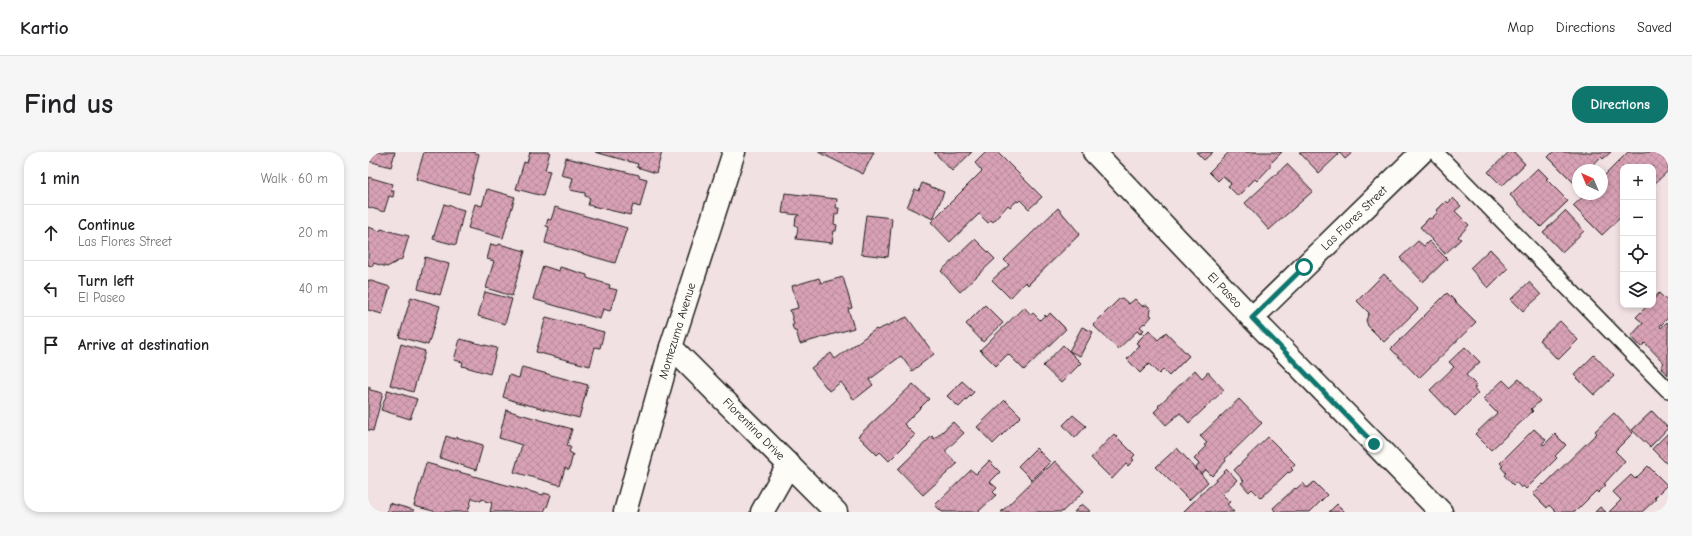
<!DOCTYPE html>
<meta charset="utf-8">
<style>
:root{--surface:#fff;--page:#f6f6f6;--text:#202124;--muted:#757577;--line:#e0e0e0;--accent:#0f766e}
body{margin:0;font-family:"Comic Neue",sans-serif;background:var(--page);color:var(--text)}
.controls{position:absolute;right:12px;top:12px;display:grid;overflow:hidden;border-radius:8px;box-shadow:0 2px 6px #0003}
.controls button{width:36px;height:36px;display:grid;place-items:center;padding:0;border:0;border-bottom:1px solid var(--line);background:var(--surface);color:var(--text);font:20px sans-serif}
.compass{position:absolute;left:1204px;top:12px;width:36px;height:36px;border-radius:50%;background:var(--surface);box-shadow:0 2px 6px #0003;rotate:316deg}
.stop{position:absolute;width:12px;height:12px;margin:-9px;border:3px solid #0f766e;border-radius:50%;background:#fff}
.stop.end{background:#0f766e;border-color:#fff;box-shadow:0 1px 4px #0008}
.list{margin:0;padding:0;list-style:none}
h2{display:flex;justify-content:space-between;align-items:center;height:52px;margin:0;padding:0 16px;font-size:17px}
h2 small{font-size:13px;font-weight:400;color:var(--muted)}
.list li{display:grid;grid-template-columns:26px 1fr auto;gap:12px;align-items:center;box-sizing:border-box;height:56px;padding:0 16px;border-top:1px solid var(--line)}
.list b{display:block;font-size:15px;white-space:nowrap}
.list p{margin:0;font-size:13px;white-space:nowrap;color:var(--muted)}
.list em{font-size:13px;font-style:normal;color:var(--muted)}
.icon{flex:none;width:22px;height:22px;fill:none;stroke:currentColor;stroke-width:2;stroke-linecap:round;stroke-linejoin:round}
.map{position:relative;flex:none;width:1300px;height:360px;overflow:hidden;border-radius:16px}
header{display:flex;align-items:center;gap:24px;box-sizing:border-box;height:56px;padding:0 20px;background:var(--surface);border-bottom:1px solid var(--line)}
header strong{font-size:19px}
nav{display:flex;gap:22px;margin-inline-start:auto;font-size:14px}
.intro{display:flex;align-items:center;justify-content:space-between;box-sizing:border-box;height:96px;padding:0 24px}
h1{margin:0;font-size:28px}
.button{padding:10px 18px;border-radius:16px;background:var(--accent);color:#fff;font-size:14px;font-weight:700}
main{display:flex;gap:24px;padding:0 24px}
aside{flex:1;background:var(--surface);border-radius:16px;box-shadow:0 2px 6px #0003}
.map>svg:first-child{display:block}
</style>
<header>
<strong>Kartio</strong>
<nav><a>Map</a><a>Directions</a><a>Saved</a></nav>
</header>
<div class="intro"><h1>Find us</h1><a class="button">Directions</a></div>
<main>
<aside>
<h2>1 min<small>Walk · 60 m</small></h2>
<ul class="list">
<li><svg class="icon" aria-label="ahead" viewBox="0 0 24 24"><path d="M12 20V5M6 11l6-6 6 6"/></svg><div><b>Continue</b><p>Las Flores Street</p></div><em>20 m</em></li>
<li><svg class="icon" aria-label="left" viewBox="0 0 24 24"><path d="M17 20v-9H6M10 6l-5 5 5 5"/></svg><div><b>Turn left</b><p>El Paseo</p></div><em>40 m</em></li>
<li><svg class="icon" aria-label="arrive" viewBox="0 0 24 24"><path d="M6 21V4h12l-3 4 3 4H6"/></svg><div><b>Arrive at destination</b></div></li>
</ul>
</aside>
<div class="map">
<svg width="1300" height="360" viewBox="0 0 1300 360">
<defs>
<pattern id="building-cross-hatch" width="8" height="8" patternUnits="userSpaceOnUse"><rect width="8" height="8" fill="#d8a1b5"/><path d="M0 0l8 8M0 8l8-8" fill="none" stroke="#b98a9b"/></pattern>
</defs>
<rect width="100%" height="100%" fill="#f2e1e3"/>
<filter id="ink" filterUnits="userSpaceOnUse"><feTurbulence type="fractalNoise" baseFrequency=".025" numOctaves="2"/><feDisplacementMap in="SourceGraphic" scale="8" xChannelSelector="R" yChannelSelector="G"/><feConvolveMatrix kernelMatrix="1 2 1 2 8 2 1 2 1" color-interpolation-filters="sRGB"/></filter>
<g filter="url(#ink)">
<g fill="url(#building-cross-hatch)" stroke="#1c1c1c">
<path d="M0,0H27L23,15L0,9Z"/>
<path d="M56,0H104L111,2L101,42L48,27Z"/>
<path d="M162,0H182L177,18L182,19L175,44L148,37L156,10L159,11Z"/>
<path d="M227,0H294L288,21L269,15L270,12Z"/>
<path d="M450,0H506L495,22Z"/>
<path d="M566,0H604L584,19Z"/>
<path d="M618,0H629L674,45L661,57L652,48L650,50L649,49L642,55L640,53L625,70L623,68L620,71L611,62L582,90L563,70L614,19L607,11Z"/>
<path d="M828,0H845L836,8Z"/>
<path d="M861,0H914L901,13L903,14L889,29L887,27L870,44L860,34L863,31L855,24L850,29L841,20Z"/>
<path d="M931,0H985L977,7L972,1L951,21Z"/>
<path d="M1141,0H1146L1157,12L1134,34L1120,20Z"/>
<path d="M1185,0H1243L1235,7L1233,5L1219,18H1210V28L1206,31L1180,5Z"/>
<path d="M1260,0H1290L1300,10V19L1285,33V15H1255V63L1234,83L1205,54L1218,42H1234V26Z"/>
<path d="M198,6L271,23V25L279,27L272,55L265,53L262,63L220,53L222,46L217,44V41L202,38L205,26L193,23Z"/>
<path d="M919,12L945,39L901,78L877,51Z"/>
<path d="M1170,16L1180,26L1178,27L1200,49L1173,75L1142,43Z"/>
<path d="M0,25L24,32L23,39H26L25,45L21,44L16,60L0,55Z"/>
<path d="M554,31L576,40L565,67L539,55L547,37L551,39Z"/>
<path d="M119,37L147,45L135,86L100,76L107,52L114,54Z"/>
<path d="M417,41L469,47L468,56H471L470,62H467L466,72L469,73L468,79H466L464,91L428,87L430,75L427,73L428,65L431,63L414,61Z"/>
<path d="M1085,46L1093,54L1087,59L1101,73L1090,85L1093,87L1077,102L1052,75L1061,66L1063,67L1070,60L1069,58L1078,49L1080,51Z"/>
<path d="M76,52L96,58L88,93L65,87Z"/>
<path d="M187,55L259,76L247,111L177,91L181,75L178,74L180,67L183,68Z"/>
<path d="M690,56L712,82L660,133L657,130L642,146L624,128L641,113L636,108Z"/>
<path d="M1197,59L1216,79L1194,100L1175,80Z"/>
<path d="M498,63L524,66L520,105L493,102Z"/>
<path d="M0,75L12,79L13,77L41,84L34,107L19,115L5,111V114L0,113Z"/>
<path d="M607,87L627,107L592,140L573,119Z"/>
<path d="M1050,89L1056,94L1061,89L1079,107L1055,130L1032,106Z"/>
<path d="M123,92L130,94L131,92L157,99L144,144L118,136L126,109L119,107Z"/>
<path d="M1122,97L1140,116L1120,136L1102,116Z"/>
<path d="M57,105L81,112L72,143L50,137Z"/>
<path d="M175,114L191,119L192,115L219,123V126L242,133L241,136L249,138L242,159L235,157L232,167L165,147Z"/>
<path d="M1016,122L1050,157L1016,190L1000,174L998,168L1001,161L989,149Z"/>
<path d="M475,125L484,156L480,157L486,176L432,192L428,179H426L424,173L426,172L422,158L430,156L424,134L451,126L453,131Z"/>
<path d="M0,128L22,135L14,162L0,158Z"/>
<path d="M1161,130L1173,143L1155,159L1143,147Z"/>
<path d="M117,140L144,147L137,172L110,164Z"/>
<path d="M1079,141L1108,170L1051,226L1023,197Z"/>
<path d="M1291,141L1300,150V166L1292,174L1293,176L1299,170L1300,171V223L1293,215L1296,211L1277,191L1273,195L1263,184L1275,171L1268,165L1280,153H1285V148Z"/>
<path d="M43,145L72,154L60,193L31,185Z"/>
<path d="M754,146L761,152L767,147L774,154L779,153L783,157L782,163L784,164L777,172L776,171L772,175L776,178L772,182L769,179L750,197L725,173L751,147Z"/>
<path d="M617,153L635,171L615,190L598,172Z"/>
<path d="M656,155L663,163L665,161L672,168L677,163L679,165L682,161L698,177L656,218L640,202L628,214L612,198Z"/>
<path d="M178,165L236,180L232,196L227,195L222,214L168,200Z"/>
<path d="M539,165L566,202L544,219L533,204L501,228L505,233L486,248L473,230L461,239L443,216L463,201L467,207L508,177L509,178Z"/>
<path d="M1192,169L1210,188L1190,208L1171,188Z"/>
<path d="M714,175L725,180L712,204L701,199Z"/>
<path d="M781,178L790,188L798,180L821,204L801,224L795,218L791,222L781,212L772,221L759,207L772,194L768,191Z"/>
<path d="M92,187L129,196L122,222L94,214L95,210L86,208Z"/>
<path d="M33,192L57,199L45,240L22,233Z"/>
<path d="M695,193L713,211L693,231L675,214Z"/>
<path d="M1097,195L1112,210L1098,223L1109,234L1106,236L1110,241L1087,264L1062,238L1086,215L1081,210Z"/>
<path d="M1226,203L1246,224L1226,243L1206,223Z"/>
<path d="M154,215L220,233L211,266L149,250L135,245L141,223L151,226Z"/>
<path d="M827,218L834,226L840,220L856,238L821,271L812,261L798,273L786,260L791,255L790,254Z"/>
<path d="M1151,227L1172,249L1163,257L1165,259L1123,298L1107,282L1129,261L1115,247L1135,228L1142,235Z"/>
<path d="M594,229L606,240L591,255L579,244Z"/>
<path d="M545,232L561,247L536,272L547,283L521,309L512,300L509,303L490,284Z"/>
<path d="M0,234L2,235V238L15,241L5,279L0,278Z"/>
<path d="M20,238L49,247L42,267L13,258Z"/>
<path d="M871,247L894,271L857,307L858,309L844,324L838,318L833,322L828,316L831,312L826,307L838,295L836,293L839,291L832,284Z"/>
<path d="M637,248L653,264L625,292L609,275Z"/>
<path d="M138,258L204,277L199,294L203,295L201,300L205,302L201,318L197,316L192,333L146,320L154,293L131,286Z"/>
<path d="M1284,259L1300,276L1282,295L1264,278Z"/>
<path d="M1246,261L1265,281L1247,299L1257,309L1236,332L1238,333L1230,341L1228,339L1207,360H1188L1181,353L1179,356L1165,342L1175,332L1176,333L1229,281L1227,279Z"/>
<path d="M705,263L718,274L707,286L695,273Z"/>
<path d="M585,270L596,281L577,299L589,312L555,343L530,317L564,284L566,287Z"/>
<path d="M1166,277L1178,288L1174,292L1176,293L1187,282L1198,293L1187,304L1189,306L1158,337L1155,334L1153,336L1148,330L1145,333L1136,323L1138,321L1133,315L1135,314L1132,311Z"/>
<path d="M1300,281V313L1284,297Z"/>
<path d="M746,282L767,303L764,306L766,308L760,314L758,312L744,327L723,306Z"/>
<path d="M78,284L87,287L88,285L115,293L108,318L72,306Z"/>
<path d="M900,285L927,312L923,316L925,318L921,321L920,320L893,346L884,337L881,340L873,331L876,329L866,318Z"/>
<path d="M668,296L682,310L664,328L650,314Z"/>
<path d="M809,296L840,330L821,348L788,315Z"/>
<path d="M621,309L632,320L622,330L629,336L625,340L628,343L610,360H574L567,353L603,318L608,322Z"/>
<path d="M687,309L716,339L694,360H633L678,316L679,317Z"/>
<path d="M58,311L175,343L176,341L183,343L179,355H178L176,360H122L124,351L117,349V348L114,347L113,349L104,346L100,360H69L46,354Z"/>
<path d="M1280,314L1299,333L1286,346L1288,347L1274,360H1241L1253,348L1245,340L1263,323L1267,327Z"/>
<path d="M859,317L869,328L854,342L862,350L859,352L866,360H815Z"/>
<path d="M946,330L959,343L942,360H906L907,359L905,356L927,336L928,337L935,331L939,336Z"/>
<path d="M21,351L46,358V360H19Z"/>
<path d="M714,352L723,360H706Z"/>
<path d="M969,352L977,360H961Z"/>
<path d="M1232,355L1238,360H1227Z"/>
</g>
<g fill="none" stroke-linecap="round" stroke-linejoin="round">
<g stroke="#1c1c1c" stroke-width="18">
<path id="service" d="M1067,0L1300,238"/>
</g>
<g stroke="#1c1c1c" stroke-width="25">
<g id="minor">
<path d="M726,0L884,166L1073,360"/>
<path d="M884,166L1054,0"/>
<path d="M303,195L468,360"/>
<path d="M257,360L303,195L366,0"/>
<path d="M394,360L421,312"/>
</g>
</g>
<use href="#service" stroke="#fdfcf7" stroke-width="15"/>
<use href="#minor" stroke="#fdfcf7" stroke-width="22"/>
</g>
</g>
<g fill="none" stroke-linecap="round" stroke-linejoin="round" filter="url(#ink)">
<path stroke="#0f766e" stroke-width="5" d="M936,115L884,166L1006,292"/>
</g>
<g text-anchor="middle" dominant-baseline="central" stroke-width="4" stroke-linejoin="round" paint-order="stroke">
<g font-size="12" fill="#1c1c1c" stroke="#fdfcf7">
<text transform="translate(986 66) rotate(-44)">Las Flores Street</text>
<text transform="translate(857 138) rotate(46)">El Paseo</text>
<text transform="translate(309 179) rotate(-73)">Montezuma Avenue</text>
<text transform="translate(386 277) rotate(45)">Florentina Drive</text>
</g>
</g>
</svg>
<div class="controls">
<button>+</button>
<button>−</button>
<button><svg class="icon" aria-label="locate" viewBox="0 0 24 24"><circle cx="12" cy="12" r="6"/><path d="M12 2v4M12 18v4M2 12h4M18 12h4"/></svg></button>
<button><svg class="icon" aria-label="layers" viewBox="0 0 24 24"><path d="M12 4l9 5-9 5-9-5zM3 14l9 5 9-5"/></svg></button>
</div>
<svg class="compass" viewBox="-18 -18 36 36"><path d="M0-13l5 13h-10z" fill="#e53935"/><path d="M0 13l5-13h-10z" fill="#757577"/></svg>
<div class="stop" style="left:936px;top:115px"></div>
<div class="stop end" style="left:1006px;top:292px"></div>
</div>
</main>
